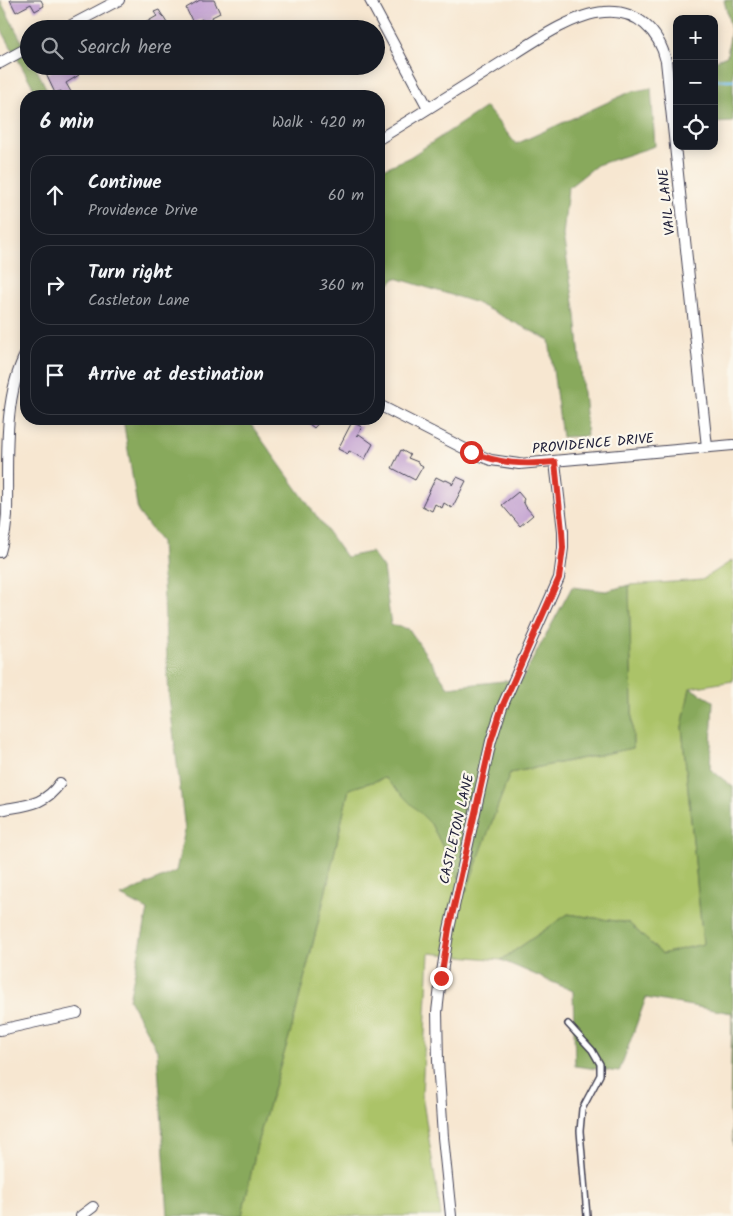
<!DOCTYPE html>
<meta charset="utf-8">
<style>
:root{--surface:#171b24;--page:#242831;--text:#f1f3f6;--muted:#9ea1a6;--line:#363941}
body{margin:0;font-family:Kalam,sans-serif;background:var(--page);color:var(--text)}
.controls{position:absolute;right:15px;top:15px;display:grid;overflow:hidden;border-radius:10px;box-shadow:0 2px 12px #0003}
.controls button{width:45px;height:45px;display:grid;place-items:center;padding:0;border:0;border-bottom:1px solid var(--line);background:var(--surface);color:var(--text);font:25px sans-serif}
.stop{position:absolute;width:15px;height:15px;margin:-11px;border:4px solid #d93025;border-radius:50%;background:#fff}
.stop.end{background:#d93025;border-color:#fff;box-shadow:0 1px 5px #0008}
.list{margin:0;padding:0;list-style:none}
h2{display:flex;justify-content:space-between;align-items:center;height:65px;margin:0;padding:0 20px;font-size:21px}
h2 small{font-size:16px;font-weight:400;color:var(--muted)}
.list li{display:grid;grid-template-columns:32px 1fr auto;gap:15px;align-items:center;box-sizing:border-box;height:80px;margin:0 10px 10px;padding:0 10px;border:1px solid var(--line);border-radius:20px}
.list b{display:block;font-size:19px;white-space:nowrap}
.list p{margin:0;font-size:16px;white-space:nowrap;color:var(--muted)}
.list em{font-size:16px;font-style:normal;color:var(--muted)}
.icon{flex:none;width:28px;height:28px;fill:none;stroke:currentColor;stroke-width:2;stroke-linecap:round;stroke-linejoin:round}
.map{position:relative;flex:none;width:733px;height:1216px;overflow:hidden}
.search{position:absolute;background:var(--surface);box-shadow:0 2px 12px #0003;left:20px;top:20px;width:365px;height:55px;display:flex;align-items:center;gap:12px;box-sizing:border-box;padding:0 18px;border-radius:28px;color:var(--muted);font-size:19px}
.panel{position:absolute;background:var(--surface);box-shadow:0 2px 12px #0003;left:20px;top:90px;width:365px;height:335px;border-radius:20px}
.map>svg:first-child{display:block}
</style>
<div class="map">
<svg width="733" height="1216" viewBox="0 0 733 1216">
<rect width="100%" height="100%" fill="#fbf7ec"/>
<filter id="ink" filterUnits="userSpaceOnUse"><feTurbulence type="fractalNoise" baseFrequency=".02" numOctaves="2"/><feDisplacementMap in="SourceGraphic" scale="10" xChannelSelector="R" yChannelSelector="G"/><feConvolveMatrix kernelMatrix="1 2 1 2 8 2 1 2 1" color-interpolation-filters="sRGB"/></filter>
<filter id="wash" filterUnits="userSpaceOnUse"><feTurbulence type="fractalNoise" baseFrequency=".0096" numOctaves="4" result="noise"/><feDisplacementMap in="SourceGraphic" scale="20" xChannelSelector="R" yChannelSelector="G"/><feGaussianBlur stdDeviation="1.12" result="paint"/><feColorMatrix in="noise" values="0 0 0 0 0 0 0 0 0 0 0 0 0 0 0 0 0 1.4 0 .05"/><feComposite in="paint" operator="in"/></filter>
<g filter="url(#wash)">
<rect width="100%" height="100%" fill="#f7e7d1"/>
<path fill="#abc368" stroke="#667252" d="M733,560V681L690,688L682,727L703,944L662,954L629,923L568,914L501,960L429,953L422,1095L441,1216H242L258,1140L292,1027L323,903L349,789L385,778L431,824L466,891L510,773L633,748L629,585L702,580Z"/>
<g fill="#88a95c" stroke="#55664c">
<path d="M0,0L29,55V66H35L50,96H38L0,27Z"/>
<path d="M724,0H733V122L714,123V61L727,56L731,30Z"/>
<path d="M651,88L655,146L597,165L568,188L563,236L576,315L587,436L562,437L549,340L474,302L396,278L379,294V171L410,157L486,107L516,144L630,92Z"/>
<path d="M123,419H247L346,557L371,552L383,568L391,625L409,629L448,687L522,679L572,587L606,591L629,585L633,748L510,773L466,892L431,824L385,778L349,789L323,903L292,1027L258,1140L242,1216H168L157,1050L129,999L148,910L121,896L176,871L185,830L169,697L161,542L138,512Z"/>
<path d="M690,688L713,701L710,769L733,787V1146L730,1112L732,1013L646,998L619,1072L575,1066L573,991L501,960L568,914L629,923L662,954L703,944L682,727Z"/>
</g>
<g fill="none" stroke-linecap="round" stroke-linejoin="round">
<path stroke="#77c0ef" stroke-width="3" d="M714,80H733"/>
</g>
<g id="blocks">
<g fill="#bb96cd">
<path d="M10,0H41L44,6L35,11L31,4L16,12Z"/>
<path d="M200,0H214L220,13L212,17L213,20L204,23L202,19L193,23L186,8Z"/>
<path d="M159,10L170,28L139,29L138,27L157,16L154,12Z"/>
<path d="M62,66H74L79,75L66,83L71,92L64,95L61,91L55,93L46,74Z"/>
<path d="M303,419H322L314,428Z"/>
<path d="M352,422L362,427L357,435L358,436L359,434L373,444L365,459L349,451L348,454L338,449Z"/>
<path d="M401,450L410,455L408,458L418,462V463L423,466L415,480L392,468Z"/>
<path d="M436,477L444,481L446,480L452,483V485L457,477L466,481L452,508L444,503L442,508L435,504L432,511L422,506Z"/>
<path d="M518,492L524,499L523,501L526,507L533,515L520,526L502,505Z"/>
</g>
</g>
</g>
<g filter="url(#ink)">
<use href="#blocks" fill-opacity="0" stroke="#424052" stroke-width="1"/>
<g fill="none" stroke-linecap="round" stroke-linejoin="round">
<g stroke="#424052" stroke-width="8">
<path id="service" d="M568,1024L592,1050L600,1064V1075L582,1109L580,1131L587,1216"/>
</g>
<g stroke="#424052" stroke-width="12">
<g id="minor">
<path d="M370,0L428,108"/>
<path d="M64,29L119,0"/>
<path d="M0,63L29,47"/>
<path d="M379,139C420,114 461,88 502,62C529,45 572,14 604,12C637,9 659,31 666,61L707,447"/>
<path d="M379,405L471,452L491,460L519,464L733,445"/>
<path d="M0,552L5,532L7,515C8,464 2,399 26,353"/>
<path d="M0,810C26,805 44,806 60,783"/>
<path d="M0,1030L77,1013"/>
<path d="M81,1216L93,1207"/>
<path d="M451,1216L443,1137L438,1061L437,1012L441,978L449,929L491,741L502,707L559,578L563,548V531L555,462"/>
</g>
</g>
<use href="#service" stroke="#fff" stroke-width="5"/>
<use href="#minor" stroke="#fff" stroke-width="10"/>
</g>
</g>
<g fill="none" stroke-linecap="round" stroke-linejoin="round" filter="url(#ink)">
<path stroke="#d93025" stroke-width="6" d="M441,978L449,929L491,741L502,707L559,578L563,548L562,531L555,462C522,465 501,464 471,452"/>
</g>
<g text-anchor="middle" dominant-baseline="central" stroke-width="4.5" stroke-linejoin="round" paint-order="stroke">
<g font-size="14" fill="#22223b" stroke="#fbf7ec">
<text transform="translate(667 202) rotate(-96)">VAIL LANE</text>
<text transform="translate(593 444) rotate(-5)">PROVIDENCE DRIVE</text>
<text transform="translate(457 829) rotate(-77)">CASTLETON LANE</text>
</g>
</g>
</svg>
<div class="controls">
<button>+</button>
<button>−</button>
<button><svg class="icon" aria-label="locate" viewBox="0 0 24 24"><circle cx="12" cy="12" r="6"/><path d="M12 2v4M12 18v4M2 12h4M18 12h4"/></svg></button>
</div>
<div class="stop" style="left:471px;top:452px"></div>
<div class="stop end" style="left:441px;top:978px"></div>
<div class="search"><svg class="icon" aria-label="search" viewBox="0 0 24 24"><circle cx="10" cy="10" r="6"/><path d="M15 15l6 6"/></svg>Search here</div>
<section class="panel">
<h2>6 min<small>Walk · 420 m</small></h2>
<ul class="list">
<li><svg class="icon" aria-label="ahead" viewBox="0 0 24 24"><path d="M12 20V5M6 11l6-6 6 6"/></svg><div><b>Continue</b><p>Providence Drive</p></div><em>60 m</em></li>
<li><svg class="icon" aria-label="right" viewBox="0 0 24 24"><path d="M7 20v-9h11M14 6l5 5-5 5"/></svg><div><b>Turn right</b><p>Castleton Lane</p></div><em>360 m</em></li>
<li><svg class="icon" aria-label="arrive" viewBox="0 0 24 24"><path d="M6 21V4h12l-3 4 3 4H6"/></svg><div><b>Arrive at destination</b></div></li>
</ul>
</section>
</div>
